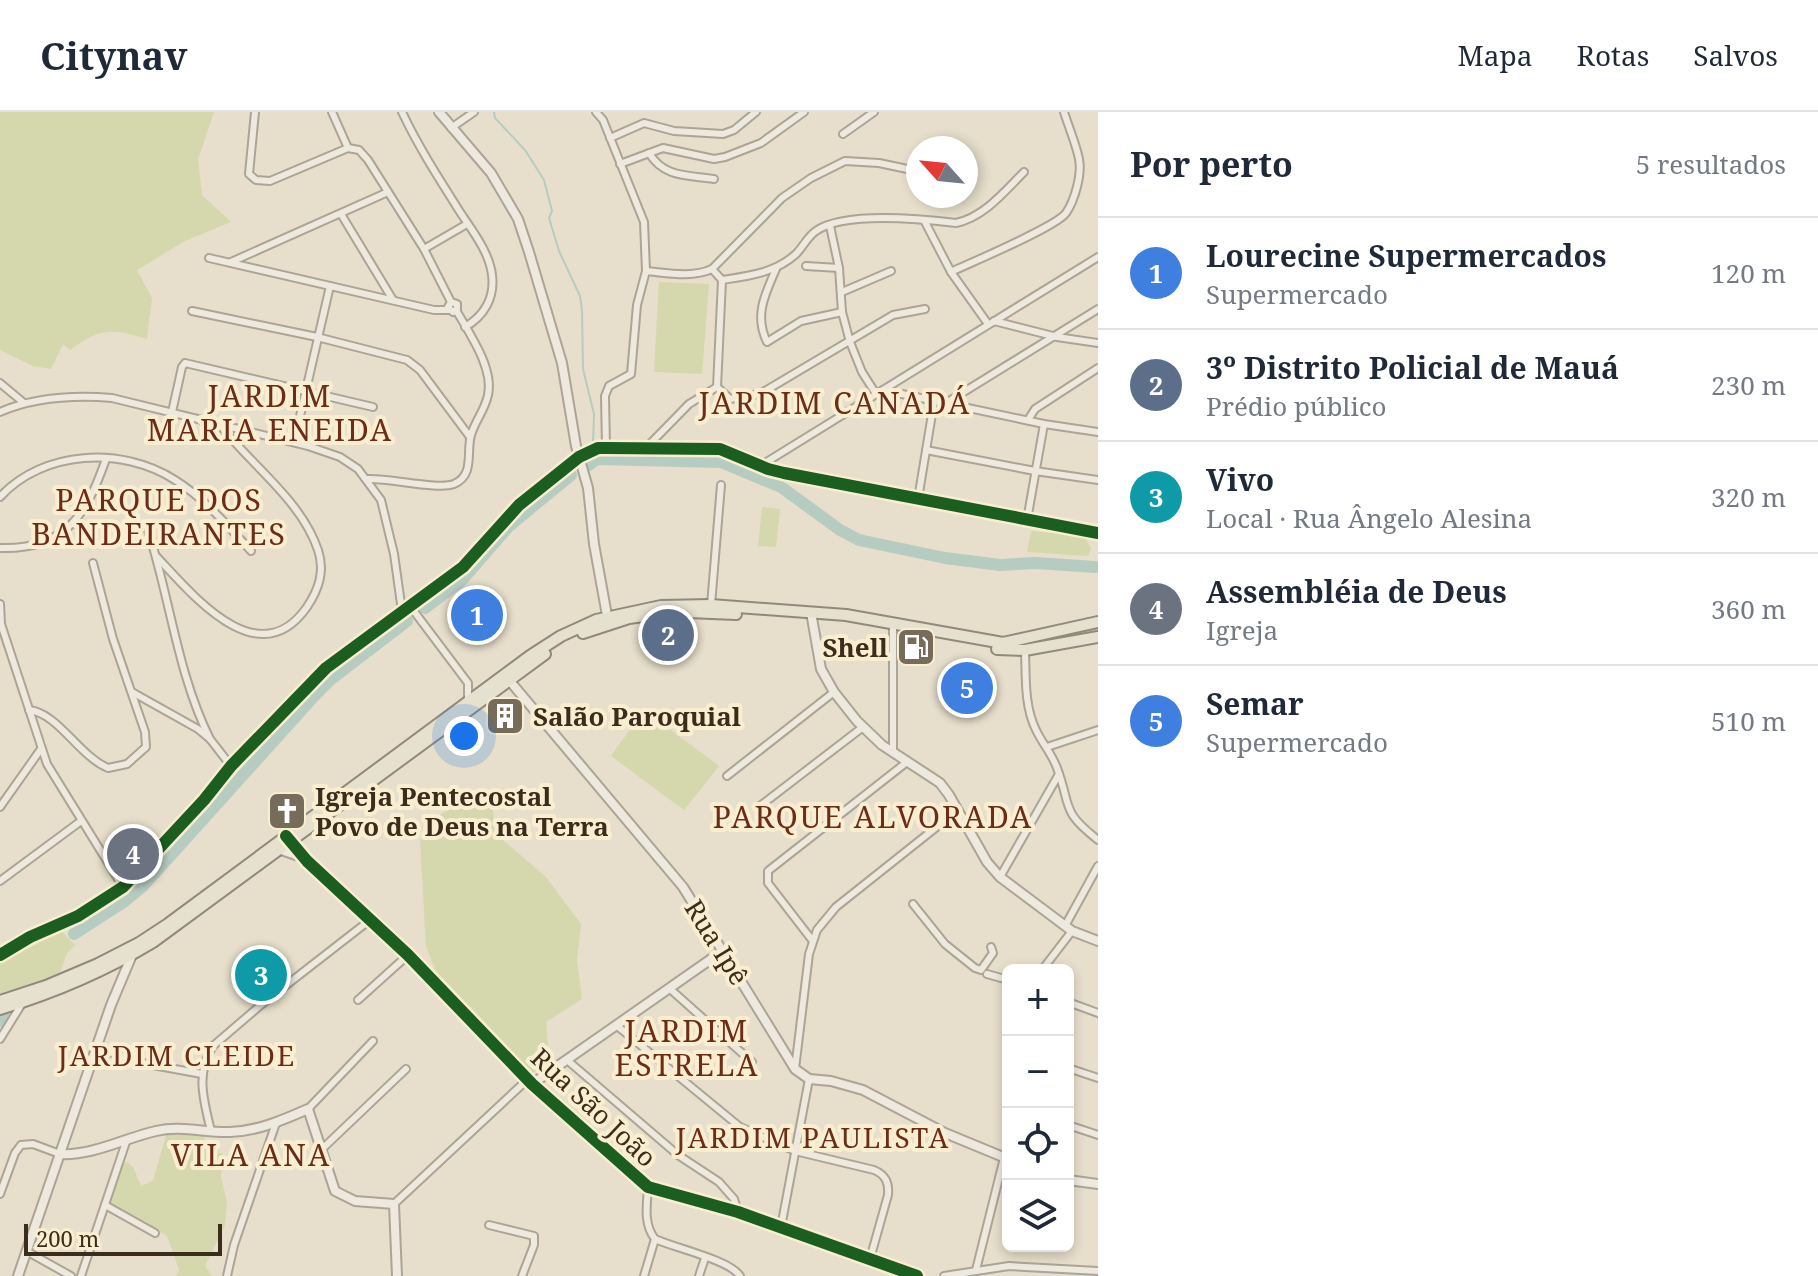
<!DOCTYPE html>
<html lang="pt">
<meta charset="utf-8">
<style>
:root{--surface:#fff;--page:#f6f6f7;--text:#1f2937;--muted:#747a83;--line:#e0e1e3;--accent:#111827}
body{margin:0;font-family:"Noto Serif",serif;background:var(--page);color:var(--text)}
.controls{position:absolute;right:24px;bottom:24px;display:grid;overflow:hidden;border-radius:12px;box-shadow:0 4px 12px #0003}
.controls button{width:72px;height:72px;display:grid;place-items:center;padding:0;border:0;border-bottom:2px solid var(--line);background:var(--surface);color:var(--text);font:40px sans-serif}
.compass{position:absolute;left:906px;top:24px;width:72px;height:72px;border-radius:50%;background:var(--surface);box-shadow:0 4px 12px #0003;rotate:297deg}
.scale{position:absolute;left:24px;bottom:20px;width:198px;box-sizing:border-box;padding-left:8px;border:4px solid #3b2c1c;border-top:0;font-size:22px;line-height:28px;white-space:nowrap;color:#3b2c1c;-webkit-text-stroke:6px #f9eed0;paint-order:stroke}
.you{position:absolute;left:464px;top:624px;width:28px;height:28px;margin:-20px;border:6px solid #fff;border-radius:50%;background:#1a73e8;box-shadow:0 0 0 12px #1a73e833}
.badge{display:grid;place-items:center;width:52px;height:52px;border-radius:50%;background:var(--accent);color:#fff;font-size:26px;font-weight:700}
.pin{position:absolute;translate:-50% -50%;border:4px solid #fff;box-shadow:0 2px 8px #0006}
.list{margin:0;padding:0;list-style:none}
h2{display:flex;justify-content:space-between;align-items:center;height:104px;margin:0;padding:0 32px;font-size:34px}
h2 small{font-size:26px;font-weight:400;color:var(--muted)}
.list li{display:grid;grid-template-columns:52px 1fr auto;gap:24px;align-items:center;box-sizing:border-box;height:112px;padding:0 32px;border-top:2px solid var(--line)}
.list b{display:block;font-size:30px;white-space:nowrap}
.list p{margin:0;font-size:26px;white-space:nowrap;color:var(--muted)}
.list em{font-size:26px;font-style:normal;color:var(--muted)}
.icon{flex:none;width:44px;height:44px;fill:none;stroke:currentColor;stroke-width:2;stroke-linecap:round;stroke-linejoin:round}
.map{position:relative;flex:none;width:1098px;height:1164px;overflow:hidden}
header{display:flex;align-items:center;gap:48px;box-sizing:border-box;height:112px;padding:0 40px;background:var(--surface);border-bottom:2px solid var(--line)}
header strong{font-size:38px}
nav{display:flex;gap:44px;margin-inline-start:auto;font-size:28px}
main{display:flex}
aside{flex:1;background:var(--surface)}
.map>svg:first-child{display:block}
</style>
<header>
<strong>Citynav</strong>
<nav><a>Mapa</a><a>Rotas</a><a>Salvos</a></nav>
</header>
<main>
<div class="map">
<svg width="1098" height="1164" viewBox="0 0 1098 1164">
<rect width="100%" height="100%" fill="#e7dfcb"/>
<g fill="#d5d7ac">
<path d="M0,0H214L198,47L202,83L231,110L185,129L137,158L152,186L147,227C112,216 100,216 70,238L63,232L51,257L33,254L0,238Z"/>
<path d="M659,170L709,172L702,262L654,260Z"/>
<path d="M762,395L780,397L776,435L758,434Z"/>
<path d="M1031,419L1084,424L1091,436L1088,444L1027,440Z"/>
<path d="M644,598L719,654L684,698L611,644Z"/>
<path d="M477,685L493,699L495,721L546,765L581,812L577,848L582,887L546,910L549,949L533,961L436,859L426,835L420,728L435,706L460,691Z"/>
<path d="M61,819L75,833L67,841L60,861L0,883V851L37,832L39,828Z"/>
<path d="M167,1020L204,1023L207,1037L223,1042L221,1065L227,1090L225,1113L205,1154L212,1164H176L179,1158L167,1124L109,1090L118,1054L127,1050L133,1055L141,1074L153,1069Z"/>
</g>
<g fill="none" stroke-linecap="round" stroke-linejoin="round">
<path stroke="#b7ccc0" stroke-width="2" d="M494,0L495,6L525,38L544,68L552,99L549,106L559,139L580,184L582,199L583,257L594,302L593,331"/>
<g stroke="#b7ccc0" stroke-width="12">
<path d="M589,353L597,347L721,350L781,375L840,418L859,428L945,446L1000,453L1036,451L1095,455"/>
<path d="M425,496L461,469L509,414L571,363"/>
<path d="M74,822L125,789L143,774L316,582L330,568L407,509"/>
<path d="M0,909L4,905"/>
</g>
<g stroke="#aca495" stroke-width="10">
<g id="minor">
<path d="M255,0L249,62L256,68L270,69L348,36"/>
<path d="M332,0L348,36"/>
<path d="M402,0C417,32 436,62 455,92C468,114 489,137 492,163C495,186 484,204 465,215"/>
<path d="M596,0L603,8L644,110L646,159L637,193L631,262L609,274L605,284L606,336"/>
<path d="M451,16L474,0"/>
<path d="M843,22L874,0"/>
<path d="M610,26L644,11L674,19L723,22L734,18L756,0"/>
<path d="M348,36L359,38L368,48L424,137L451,190L457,192V197L453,200L448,195L451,190"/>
<path d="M649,41C664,66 688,63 714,67"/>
<path d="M620,52L663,36L714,47L725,45L761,31L804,0"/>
<path d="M341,102L393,188"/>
<path d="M924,108L951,160L988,212"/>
<path d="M830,114L839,156L842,200L850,230L862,260L876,282"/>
<path d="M424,137L467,112"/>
<path d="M209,146L434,198H449"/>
<path d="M231,150L388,80"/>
<path d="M806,154L839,156"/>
<path d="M712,157L722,168L717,275"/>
<path d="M776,157C765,182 754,204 767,230L801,209L842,200"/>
<path d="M646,159C668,161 692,166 712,157L782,86L811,66L845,49L879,51L912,58"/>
<path d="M951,160C972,150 1056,115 1066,101C1075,88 1082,62 1079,47C1076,32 1069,16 1064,0"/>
<path d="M722,168C749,164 775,161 796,142C803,135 808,124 816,119C844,99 922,107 956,111C984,105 1004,80 1024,60"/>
<path d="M842,180L891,159"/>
<path d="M192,199L317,225L407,248L420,258L470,325"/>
<path d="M994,209L1057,225L1098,231"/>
<path d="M0,271L24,291"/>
<path d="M717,275L730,287L760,282L893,203L925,197"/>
<path d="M883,278L1044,312L1098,320"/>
<path d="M946,291L1098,197"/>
<path d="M0,300C35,285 74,283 112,286L308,334L340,345L358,357L381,388L394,442L402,499"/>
<path d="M172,300L182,255L185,251L373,295"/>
<path d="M1028,308L1035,297L1098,256"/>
<path d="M294,330L330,174"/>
<path d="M647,335L689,292L717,275"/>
<path d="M926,338L1035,359L1098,368"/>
<path d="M760,354L1098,145"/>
<path d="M368,367C390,366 438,378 454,372C475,363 466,340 471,323C475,309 485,298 488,283C494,256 469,221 456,198"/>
<path d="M0,385C43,338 122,334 175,368C204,386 228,414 251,439"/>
<path d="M918,387L934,290"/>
<path d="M1027,408L1044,312"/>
<path d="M147,415C170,485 177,561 210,627"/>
<path d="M0,436C65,438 86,404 106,347"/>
<path d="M156,444C191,481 258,565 307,495C319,477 325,459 318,438C301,388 252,354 221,314"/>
<path d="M0,492L1,512L47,652L123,775"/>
<path d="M711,493L721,373"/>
<path d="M410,494L468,571V591"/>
<path d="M893,510V641"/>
<path d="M1025,538C1026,564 1024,594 1036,618C1042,631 1052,642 1057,656C1072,696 1060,698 1098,728"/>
<path d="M132,580L198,617L210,627L231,654"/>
<path d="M29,598C58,601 79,644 108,656L127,652L146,635L145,620L113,527L93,451"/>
<path d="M1047,635L1098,618"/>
<path d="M727,664L834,580"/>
<path d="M760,694L863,615"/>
<path d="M0,695L41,637"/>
<path d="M289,727L307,749"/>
<path d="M281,739L304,747"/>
<path d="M1000,765L1059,662"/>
<path d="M0,769L81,709"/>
<path d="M913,792L945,832L975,856L981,858L993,841L991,835"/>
<path d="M1065,814L1098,754"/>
<path d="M812,828L768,771V759L907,650"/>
<path d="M0,843L30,825L78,804L123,775L204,688L231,654L326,556L463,455L519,393L579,345L598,336H606L720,337L768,357L784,361L1098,421"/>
<path d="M1042,858L1072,819"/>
<path d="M987,862L1008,868"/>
<path d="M669,876L752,950"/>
<path d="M358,888L408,843"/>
<path d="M1068,890L1098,901"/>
<path d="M616,913L740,1015L795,1039L874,1058C886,1063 889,1071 888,1083L870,1147"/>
<path d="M0,927L23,890"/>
<path d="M97,936L142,951L202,962"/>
<path d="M567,948L678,1043L719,1070L734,1087L738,1100"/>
<path d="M1068,956L1098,966"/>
<path d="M795,957L809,842L817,818L836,795L958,698"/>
<path d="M308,997L373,929"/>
<path d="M1068,1013L1098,1023"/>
<path d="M211,1019C204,990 195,961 213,934L262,892L370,808"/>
<path d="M321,1038L406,957"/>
<path d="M648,1075C647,1092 643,1112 655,1127C675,1136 730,1148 740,1164"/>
<path d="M0,1082L15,1041L21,1033L33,1032L60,1042"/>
<path d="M394,1092L528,967"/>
<path d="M105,1093L155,1121"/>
<path d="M489,1113L534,1124V1133L522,1164"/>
<path d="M781,1115L809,967"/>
<path d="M28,1140L71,1164"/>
<path d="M976,1158L1004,1046"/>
<path d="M81,1164L127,1027"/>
<path d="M227,1164L234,1133L276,1011"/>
<path d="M644,1164L655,1127"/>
<path d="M699,1164L705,1146"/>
<path d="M944,1164L1009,1154L1098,1159"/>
</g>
</g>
<g stroke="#aca495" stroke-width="12">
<g id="tertiary">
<path d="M439,0L491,61L518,107L529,140L562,251L576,334L588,376L594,432L608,509"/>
<path d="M812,506L821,557L834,580L857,609L882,633L940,671L949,683L987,750L1000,765L1072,819L1098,829"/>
<path d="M509,568L683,775L795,957L809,967L831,969L863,978L945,1021L1008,1047"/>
<path d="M307,749L408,843L532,972L648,1075L738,1100L917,1164"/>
<path d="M532,972L724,838"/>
<path d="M60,1042C92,1044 125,1026 156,1019C181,1013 206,1021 230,1020C258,1019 283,1008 308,997L335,1079L355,1089L394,1092L397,1164"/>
<path d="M1068,1068L1098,1072"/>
<path d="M18,1164L111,893L132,843"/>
</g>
</g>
<g stroke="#91897b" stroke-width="14">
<g id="primary">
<path d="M688,500L736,502"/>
<path d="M583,521L629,506L672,500"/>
<path d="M997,537L1025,538L1098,525"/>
<path d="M0,889L46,874L98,852L139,831L168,812L530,544L561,524L596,508L661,494L711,493L846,503L1003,531L1098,510"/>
<path d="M0,897C53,881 105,859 153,830L545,542"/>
</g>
</g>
<use href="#minor" stroke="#eee9de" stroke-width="6"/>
<use href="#tertiary" stroke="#eee9de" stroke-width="8"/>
<use href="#primary" stroke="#e6e0ce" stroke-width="10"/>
<g stroke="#f9eed0" stroke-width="17">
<g id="cycleway">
<path d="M286,724L307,749L408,843L532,972L648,1075L738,1100L917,1164"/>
<path d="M0,843L30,825L78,804L123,775L204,688L231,654L326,556L463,455L519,393L579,345L598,336H606L720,337L768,357L784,361L1098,421"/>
</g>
</g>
<use href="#cycleway" stroke="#1b5e20" stroke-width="12"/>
</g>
<defs>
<g id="fuel-square" transform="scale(2)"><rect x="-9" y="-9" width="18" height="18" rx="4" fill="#776b59" stroke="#f9eed0"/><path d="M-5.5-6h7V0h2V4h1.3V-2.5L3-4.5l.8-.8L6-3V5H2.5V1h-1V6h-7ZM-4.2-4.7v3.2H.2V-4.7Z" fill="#fff"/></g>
<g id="building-square" transform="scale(2)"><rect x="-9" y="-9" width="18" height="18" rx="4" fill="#776b59" stroke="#f9eed0"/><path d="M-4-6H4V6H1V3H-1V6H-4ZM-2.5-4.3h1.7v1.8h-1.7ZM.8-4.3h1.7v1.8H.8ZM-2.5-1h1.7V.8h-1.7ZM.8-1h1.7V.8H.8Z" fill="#fff"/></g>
<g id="church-square" transform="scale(2)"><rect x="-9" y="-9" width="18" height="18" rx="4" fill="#776b59" stroke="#f9eed0"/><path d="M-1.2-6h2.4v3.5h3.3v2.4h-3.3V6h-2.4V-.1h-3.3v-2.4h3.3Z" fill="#fff"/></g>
</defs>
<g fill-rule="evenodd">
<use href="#fuel-square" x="916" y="535"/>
<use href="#building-square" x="505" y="604"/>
<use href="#church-square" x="287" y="699"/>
</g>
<g text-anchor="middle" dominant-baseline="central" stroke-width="8" stroke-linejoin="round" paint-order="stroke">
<g font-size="26" font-weight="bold" fill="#3b2c1c" stroke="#f9eed0" text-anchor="start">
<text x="888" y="535" text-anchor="end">Shell</text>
<text x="533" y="604">Salão Paroquial</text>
<text x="315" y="684">Igreja Pentecostal<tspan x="315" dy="30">Povo de Deus na Terra</tspan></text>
</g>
<g font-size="26" fill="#3b2c1c" stroke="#f9eed0">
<text transform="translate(717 830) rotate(58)">Rua Ipê</text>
<text transform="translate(594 995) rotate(43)">Rua São João</text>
</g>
<g font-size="28" letter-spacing="2" fill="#6c2c17" stroke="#f9eed0">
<text x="177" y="943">JARDIM CLEIDE</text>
<text x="813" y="1025">JARDIM PAULISTA</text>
</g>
<g font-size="30" letter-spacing="2" fill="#6c2c17" stroke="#f9eed0">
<text x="270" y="283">JARDIM<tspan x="270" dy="34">MARIA ENEIDA</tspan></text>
<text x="835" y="290">JARDIM CANADÁ</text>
<text x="159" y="387">PARQUE DOS<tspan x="159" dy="34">BANDEIRANTES</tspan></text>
<text x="873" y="704">PARQUE ALVORADA</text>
<text x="687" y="918">JARDIM<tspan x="687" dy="34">ESTRELA</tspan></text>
<text x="251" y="1042">VILA ANA</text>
</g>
</g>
</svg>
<div class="controls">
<button>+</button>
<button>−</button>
<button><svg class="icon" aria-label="locate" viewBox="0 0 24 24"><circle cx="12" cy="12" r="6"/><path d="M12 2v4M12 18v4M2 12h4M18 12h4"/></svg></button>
<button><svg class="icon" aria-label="layers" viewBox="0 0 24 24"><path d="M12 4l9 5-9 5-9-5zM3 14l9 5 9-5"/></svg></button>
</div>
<svg class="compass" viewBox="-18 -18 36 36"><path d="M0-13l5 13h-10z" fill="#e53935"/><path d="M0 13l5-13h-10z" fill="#747a83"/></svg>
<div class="scale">200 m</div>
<div class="you"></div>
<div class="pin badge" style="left:477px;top:503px;background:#3f7fe0">1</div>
<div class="pin badge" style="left:668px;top:523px;background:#5c6f8a">2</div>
<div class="pin badge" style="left:261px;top:863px;background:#0f9aa8">3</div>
<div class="pin badge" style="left:133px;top:742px;background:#6b7280">4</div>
<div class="pin badge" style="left:967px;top:576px;background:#3f7fe0">5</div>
</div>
<aside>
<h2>Por perto<small>5 resultados</small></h2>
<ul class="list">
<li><span class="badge" style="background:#3f7fe0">1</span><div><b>Lourecine Supermercados</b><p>Supermercado</p></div><em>120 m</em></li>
<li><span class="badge" style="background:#5c6f8a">2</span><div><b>3º Distrito Policial de Mauá</b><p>Prédio público</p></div><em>230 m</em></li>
<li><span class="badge" style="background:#0f9aa8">3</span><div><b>Vivo</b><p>Local · Rua Ângelo Alesina</p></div><em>320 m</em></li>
<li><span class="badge" style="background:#6b7280">4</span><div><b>Assembléia de Deus</b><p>Igreja</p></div><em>360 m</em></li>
<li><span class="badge" style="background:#3f7fe0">5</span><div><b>Semar</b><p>Supermercado</p></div><em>510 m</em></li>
</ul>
</aside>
</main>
